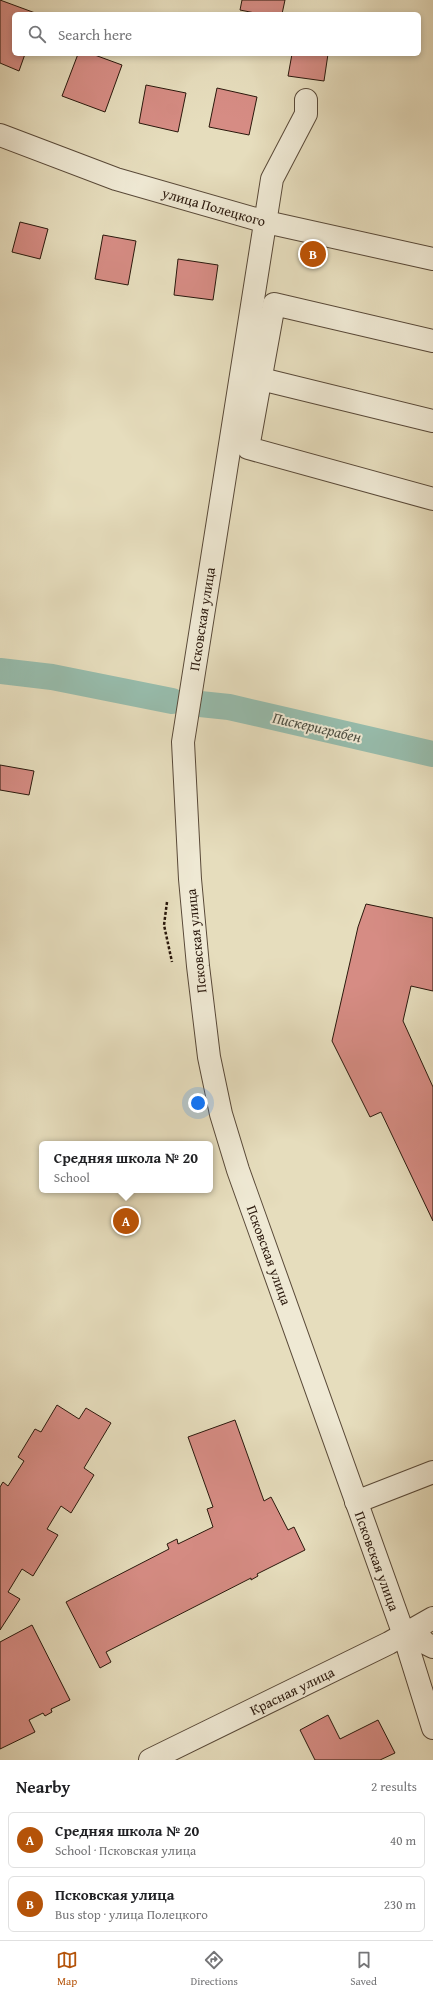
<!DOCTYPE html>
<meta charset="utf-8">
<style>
:root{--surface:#fff;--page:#f6f6f6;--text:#202124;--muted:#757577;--line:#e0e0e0;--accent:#b45309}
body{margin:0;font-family:"Gentium Book Plus",serif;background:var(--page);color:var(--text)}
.you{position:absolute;left:198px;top:1103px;width:14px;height:14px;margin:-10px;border:3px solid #fff;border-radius:50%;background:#1a73e8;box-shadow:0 0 0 6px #1a73e833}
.badge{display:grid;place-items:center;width:26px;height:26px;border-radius:50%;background:var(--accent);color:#fff;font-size:13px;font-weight:700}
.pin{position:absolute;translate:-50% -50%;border:2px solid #fff;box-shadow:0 1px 4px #0006}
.popup{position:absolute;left:39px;top:1141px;width:174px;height:52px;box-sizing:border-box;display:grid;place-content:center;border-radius:6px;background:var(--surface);filter:drop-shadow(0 1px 3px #0005);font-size:13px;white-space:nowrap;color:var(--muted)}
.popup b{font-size:15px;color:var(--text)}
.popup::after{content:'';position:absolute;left:50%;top:100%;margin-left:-8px;border:8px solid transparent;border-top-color:var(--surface)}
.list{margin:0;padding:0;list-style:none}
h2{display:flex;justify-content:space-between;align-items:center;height:52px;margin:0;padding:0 16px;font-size:17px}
h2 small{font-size:13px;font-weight:400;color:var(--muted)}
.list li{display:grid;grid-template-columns:26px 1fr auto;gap:12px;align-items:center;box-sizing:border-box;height:56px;margin:0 8px 8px;padding:0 8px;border:1px solid var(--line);border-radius:6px}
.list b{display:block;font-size:15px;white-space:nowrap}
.list p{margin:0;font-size:13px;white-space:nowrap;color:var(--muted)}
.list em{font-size:13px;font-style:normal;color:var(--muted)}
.icon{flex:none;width:22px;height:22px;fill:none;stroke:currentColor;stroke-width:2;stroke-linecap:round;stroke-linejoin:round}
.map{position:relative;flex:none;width:433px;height:1760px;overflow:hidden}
.search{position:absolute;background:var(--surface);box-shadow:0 2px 6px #0003;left:12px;right:12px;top:12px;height:44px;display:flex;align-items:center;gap:10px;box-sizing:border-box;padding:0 14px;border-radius:6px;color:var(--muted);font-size:15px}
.sheet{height:180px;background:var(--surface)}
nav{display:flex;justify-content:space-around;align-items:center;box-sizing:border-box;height:56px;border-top:1px solid var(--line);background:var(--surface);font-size:11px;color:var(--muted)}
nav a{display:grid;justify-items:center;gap:2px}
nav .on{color:var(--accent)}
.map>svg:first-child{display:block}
</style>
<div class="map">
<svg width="433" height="1760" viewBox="0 0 433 1760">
<rect width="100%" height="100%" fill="#e6ddbd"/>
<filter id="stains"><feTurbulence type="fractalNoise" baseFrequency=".005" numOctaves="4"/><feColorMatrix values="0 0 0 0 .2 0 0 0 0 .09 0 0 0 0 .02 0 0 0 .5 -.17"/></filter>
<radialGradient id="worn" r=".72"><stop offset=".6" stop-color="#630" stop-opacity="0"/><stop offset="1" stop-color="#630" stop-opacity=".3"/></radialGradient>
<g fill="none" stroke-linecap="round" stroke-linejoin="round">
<g stroke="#97bcac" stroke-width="26">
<path d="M0,671L52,677L172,701"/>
<path d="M200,704L229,707L433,754"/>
</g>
</g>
<g fill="#d68c84" stroke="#2a180c">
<path d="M0,0L38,14H14V54H25L19,71L0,63Z"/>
<path d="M242,0H285L282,14H260L240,10Z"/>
<path d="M78,54H92L122,65L105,112L62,96Z"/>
<path d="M292,54H328L324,81L288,76Z"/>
<path d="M146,85L186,93L178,132L139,123Z"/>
<path d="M217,88L257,97L249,135L209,127Z"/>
<path d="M20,222L48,229L40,259L12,252Z"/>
<path d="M103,235L136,241L128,285L95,279Z"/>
<path d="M178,259L218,265L213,300L174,295Z"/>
<path d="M0,765L34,771L29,795L0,790Z"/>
<path d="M366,904L433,918V991L411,986L403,1021L433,1087V1221L381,1112L370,1117L332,1041L358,927Z"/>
<path d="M57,1405L79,1419L86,1408L111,1423L84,1468L94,1475L71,1513L61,1506L47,1529L58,1535L33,1576L22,1569L8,1592L20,1599L0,1630V1487L3,1482L8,1486L24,1461L18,1457L35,1429L41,1432Z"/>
<path d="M235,1420L264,1501L271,1497L288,1530L294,1527L305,1550L257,1574L258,1576L251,1580V1578L106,1652L111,1662L100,1668L66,1602L169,1549L167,1544L177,1539L178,1544L213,1527L207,1509L213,1507L188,1437Z"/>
<path d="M32,1625L70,1700L51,1709L52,1712L45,1716L43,1713L29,1720L35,1732L0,1749V1642Z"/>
<path d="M328,1715L340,1739L378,1720L395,1753L380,1760H315L300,1730Z"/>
</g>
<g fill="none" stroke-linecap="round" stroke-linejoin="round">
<g stroke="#594938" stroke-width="24">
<g id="minor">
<path d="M306,100V114L272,179L183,742L190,879L198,966L209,1057L221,1114L238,1170L404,1635L433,1728"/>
<path d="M0,135L116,179L266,222L433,259"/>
<path d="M433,341L274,304L248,448L433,499"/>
<path d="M261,379L433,421"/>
<path d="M356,1502L433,1472"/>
<path d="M414,1630L425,1643L433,1647"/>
<path d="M150,1760L389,1643L433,1618"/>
</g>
</g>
<path stroke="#2a180c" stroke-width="2.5" stroke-dasharray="3 2" stroke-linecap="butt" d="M167,902L164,925L172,962"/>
<use href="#minor" stroke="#efe9d4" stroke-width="22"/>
</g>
<g text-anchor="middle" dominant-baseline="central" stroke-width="4" stroke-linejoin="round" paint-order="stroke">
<g font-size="14" fill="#2a180c" stroke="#efe9d4">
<text transform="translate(214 207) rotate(16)">улица Полецкого</text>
<text transform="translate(202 619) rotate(-81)">Псковская улица</text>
<text transform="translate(196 941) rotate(-96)">Псковская улица</text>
<text transform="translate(269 1255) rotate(70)">Псковская улица</text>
<text transform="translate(377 1561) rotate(70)">Псковская улица</text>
<text transform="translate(292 1691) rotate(-26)">Красная улица</text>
</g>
<g font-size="15" font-style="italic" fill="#505144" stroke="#efe9d4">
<text transform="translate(317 727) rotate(13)">Пискериграбен</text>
</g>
</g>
<rect width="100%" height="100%" filter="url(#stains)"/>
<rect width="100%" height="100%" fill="url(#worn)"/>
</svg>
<div class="you"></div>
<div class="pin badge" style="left:126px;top:1221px">A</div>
<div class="popup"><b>Средняя школа № 20</b>School</div>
<div class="pin badge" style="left:313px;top:254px">B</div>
<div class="search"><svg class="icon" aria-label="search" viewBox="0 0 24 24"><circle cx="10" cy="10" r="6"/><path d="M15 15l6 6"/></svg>Search here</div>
</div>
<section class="sheet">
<h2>Nearby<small>2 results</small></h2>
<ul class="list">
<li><span class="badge">A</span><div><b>Средняя школа № 20</b><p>School · Псковская улица</p></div><em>40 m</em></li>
<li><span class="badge">B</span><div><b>Псковская улица</b><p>Bus stop · улица Полецкого</p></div><em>230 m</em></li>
</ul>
</section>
<nav>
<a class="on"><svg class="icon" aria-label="map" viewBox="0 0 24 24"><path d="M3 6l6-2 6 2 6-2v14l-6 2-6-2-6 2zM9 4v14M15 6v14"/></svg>Map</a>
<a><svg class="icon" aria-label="directions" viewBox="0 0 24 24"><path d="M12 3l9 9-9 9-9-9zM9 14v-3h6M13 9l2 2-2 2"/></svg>Directions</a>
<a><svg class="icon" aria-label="saved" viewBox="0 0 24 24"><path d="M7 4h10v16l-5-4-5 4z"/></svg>Saved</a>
</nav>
